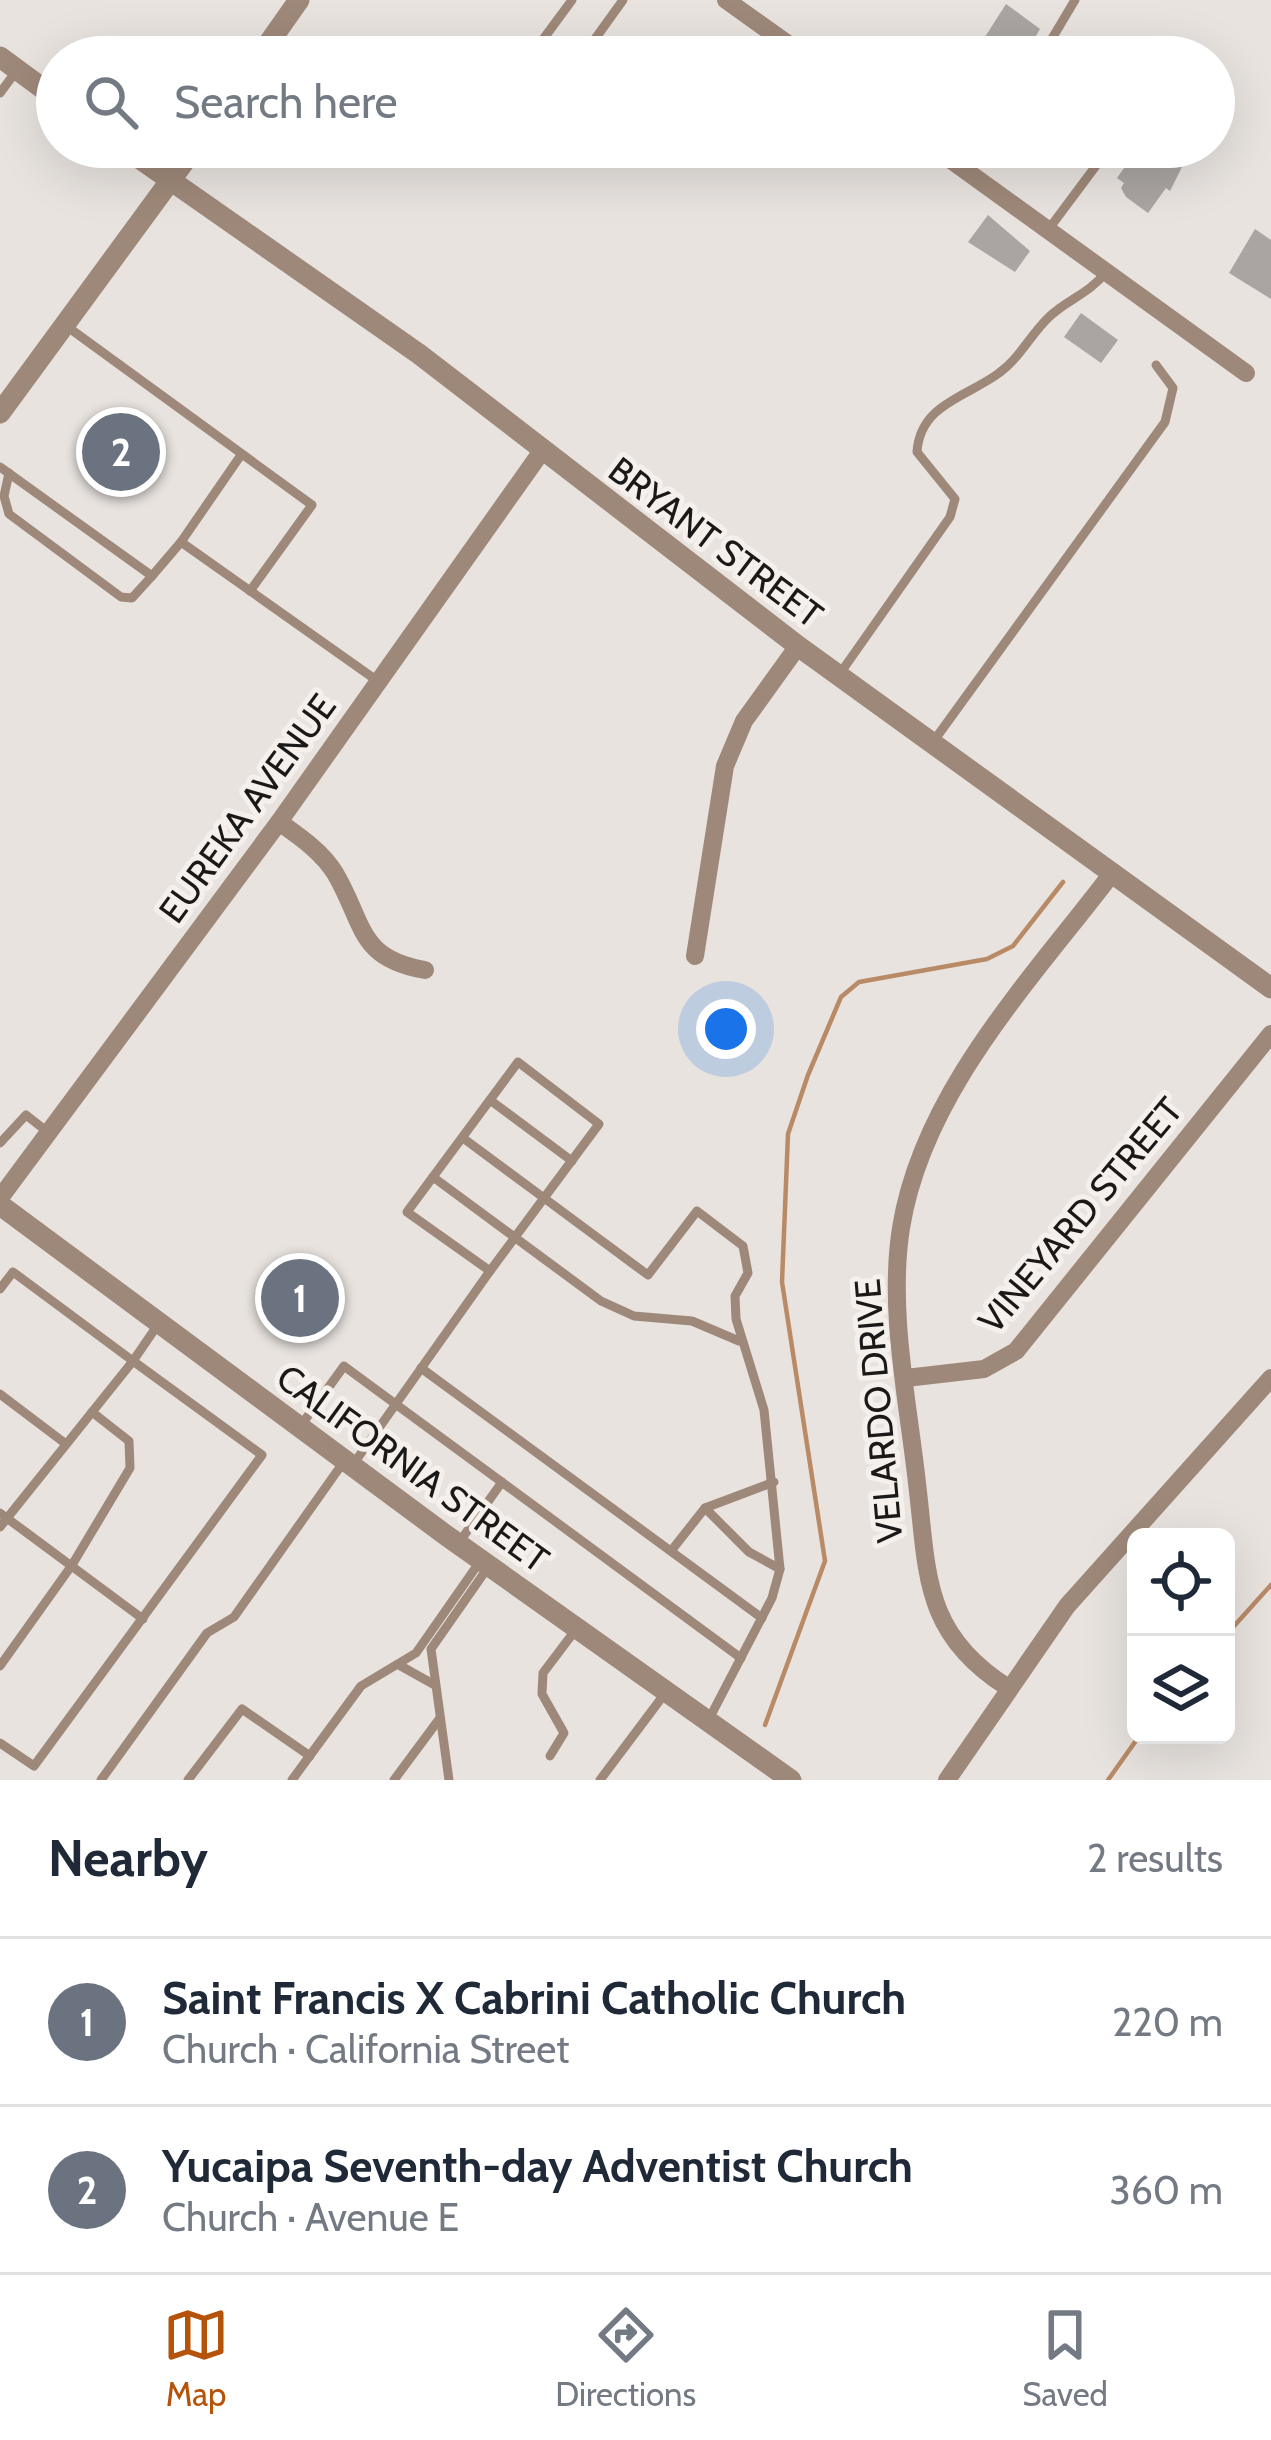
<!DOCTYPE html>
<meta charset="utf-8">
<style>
:root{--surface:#fff;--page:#f6f6f7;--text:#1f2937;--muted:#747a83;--line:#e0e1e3;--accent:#b45309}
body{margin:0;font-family:Cabin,sans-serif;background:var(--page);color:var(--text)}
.controls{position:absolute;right:36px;bottom:36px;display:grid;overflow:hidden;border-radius:18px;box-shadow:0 12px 48px #0002}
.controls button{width:108px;height:108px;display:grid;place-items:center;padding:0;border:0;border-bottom:3px solid var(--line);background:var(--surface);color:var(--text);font:60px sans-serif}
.you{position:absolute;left:726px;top:1029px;width:42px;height:42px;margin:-30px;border:9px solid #fff;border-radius:50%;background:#1a73e8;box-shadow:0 0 0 18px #1a73e833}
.badge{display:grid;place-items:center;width:78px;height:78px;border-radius:50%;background:var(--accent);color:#fff;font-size:39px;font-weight:700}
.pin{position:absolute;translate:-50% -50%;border:6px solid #fff;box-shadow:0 3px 12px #0006}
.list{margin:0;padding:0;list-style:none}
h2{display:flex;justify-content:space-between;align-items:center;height:156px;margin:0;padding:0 48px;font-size:51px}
h2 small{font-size:39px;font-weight:400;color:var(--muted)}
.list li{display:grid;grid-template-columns:78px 1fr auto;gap:36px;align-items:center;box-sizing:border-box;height:168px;padding:0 48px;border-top:3px solid var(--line)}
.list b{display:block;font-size:45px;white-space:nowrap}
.list p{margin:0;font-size:39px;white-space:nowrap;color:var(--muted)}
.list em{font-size:39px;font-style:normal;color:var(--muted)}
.icon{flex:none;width:66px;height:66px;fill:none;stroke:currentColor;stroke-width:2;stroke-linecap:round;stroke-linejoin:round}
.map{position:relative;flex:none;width:1271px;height:1780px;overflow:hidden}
.search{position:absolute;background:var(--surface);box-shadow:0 12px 48px #0002;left:36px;right:36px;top:36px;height:132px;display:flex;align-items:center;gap:30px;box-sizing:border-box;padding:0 42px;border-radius:66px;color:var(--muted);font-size:45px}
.sheet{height:492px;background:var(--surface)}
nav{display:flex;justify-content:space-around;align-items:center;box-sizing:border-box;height:168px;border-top:3px solid var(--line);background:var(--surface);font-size:33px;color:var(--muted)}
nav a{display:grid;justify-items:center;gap:6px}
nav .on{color:var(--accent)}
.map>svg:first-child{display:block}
</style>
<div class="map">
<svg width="1271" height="1780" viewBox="0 0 1271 1780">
<rect width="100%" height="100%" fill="#e8e3df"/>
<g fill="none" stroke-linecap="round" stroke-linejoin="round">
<g stroke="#b98a66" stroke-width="4.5">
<path d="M1226,1635L1271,1585"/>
<path d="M765,1725L825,1561L782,1282L788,1134L808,1075L841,997L859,982L987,959L1013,946L1063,882"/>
<path d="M1108,1780L1140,1735"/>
</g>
</g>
<g fill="#aaa5a2">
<path d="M1006,4L1040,29L1024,57H984L976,51Z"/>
<path d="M1139,147H1154L1182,167L1170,191L1166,188L1148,213L1126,197L1121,188L1124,183L1117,178Z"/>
<path d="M988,215L1030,251L1015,272L968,242Z"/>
<path d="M1255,229L1271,240V299L1229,273Z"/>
<path d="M1081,313L1118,340L1101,363L1064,337Z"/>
</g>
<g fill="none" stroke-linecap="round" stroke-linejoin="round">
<g stroke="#9e8879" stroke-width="9">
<path d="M530,57L572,0"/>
<path d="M582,57L623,0"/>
<path d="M1041,57L1075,0"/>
<path d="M0,93L17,70"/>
<path d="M961,167L975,147"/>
<path d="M1048,230L1110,147"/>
<path d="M65,325L312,505L250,591"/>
<path d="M0,467L152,576L181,542L379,682"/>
<path d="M9,473L4,496L9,514L121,597L132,598L152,576"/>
<path d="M181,542L241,455"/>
<path d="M839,675L950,517L955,499L917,452C920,404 967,397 999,373C1019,359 1031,334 1049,317C1068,299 1089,294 1106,272"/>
<path d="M933,742L1165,422L1173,388L1156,365"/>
<path d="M490,1100L572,1161"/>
<path d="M463,1138L544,1198L490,1271L407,1212L518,1062L599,1124L544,1198L648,1275L697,1211L743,1246L748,1273L735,1296L736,1319L764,1410L780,1569L772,1598L708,1721"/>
<path d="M0,1143L26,1115L49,1133"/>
<path d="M433,1177L601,1301L634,1316L692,1321L739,1341"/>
<path d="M0,1289L13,1272L133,1361L159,1323"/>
<path d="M421,1368L762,1618"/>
<path d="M0,1394L66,1444"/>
<path d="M302,1424L344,1366L741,1658"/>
<path d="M352,1466L490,1271"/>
<path d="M705,1508L749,1552L780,1569"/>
<path d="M0,1513L143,1619"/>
<path d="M0,1527L133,1361L262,1455L34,1766L0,1743"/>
<path d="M458,1544L502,1482"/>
<path d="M671,1551L705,1508L774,1482"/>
<path d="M399,1665L433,1684"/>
<path d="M0,1666L72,1565L130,1468L129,1441L92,1412"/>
<path d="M550,1756L564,1733L542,1694L543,1673L577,1628"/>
<path d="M101,1780L207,1633L234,1617L345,1460"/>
<path d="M188,1780L242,1709L310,1756"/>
<path d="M292,1780L361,1686L416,1653L481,1560"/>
<path d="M394,1780L440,1718"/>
<path d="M449,1780L431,1649L489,1566"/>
<path d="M600,1780L666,1692"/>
</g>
<g stroke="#9e8879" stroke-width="18">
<path d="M726,0L806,57"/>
<path d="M933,147L1246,373"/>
<path d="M279,822C300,837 321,851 335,873C365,924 357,958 425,970"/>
<path d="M695,956L725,766L744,721L798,646"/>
<path d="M0,1198L279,822L542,451"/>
<path d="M906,1378L984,1369L1016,1351L1271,1034"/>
<path d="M1007,1687C922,1633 928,1573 917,1483C908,1401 888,1310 901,1228C923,1091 1032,979 1113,872"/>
<path d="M947,1780L1067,1606L1271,1378"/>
</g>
<g stroke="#9e8879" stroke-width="21">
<path d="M0,57L57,99"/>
<path d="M259,57L299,0"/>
<path d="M123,147L419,354L798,646L1271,988"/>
<path d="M0,413L195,147"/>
<path d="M0,1205L447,1536L791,1780"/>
</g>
</g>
<g text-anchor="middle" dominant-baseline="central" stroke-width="10" stroke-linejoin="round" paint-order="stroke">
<g font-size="36" fill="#1b1918" stroke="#f6f0ed">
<text transform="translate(716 542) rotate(37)">BRYANT STREET</text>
<text transform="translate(247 808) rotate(-54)">EUREKA AVENUE</text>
<text transform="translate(1080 1215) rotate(-50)">VINEYARD STREET</text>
<text transform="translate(878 1411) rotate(-95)">VELARDO DRIVE</text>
<text transform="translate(413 1468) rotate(36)">CALIFORNIA STREET</text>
</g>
</g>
</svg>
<div class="controls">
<button><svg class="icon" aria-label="locate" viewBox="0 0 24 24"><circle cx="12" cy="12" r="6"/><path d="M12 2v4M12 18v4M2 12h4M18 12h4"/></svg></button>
<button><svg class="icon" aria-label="layers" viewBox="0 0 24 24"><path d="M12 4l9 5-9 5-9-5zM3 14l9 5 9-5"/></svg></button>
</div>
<div class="you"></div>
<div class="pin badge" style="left:300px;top:1298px;background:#6b7280">1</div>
<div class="pin badge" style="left:121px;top:452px;background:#6b7280">2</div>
<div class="search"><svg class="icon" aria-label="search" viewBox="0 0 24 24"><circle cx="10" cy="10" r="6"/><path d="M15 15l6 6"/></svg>Search here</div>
</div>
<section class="sheet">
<h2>Nearby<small>2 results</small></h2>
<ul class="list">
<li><span class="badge" style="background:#6b7280">1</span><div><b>Saint Francis X Cabrini Catholic Church</b><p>Church · California Street</p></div><em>220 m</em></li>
<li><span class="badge" style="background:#6b7280">2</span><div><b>Yucaipa Seventh-day Adventist Church</b><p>Church · Avenue E</p></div><em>360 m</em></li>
</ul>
</section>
<nav>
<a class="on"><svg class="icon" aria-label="map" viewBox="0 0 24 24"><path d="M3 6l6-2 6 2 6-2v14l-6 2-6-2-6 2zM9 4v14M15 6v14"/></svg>Map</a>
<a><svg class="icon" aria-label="directions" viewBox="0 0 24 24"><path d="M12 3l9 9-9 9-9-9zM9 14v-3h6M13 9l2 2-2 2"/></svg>Directions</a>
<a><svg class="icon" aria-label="saved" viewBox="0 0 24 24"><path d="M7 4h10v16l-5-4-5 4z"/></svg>Saved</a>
</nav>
